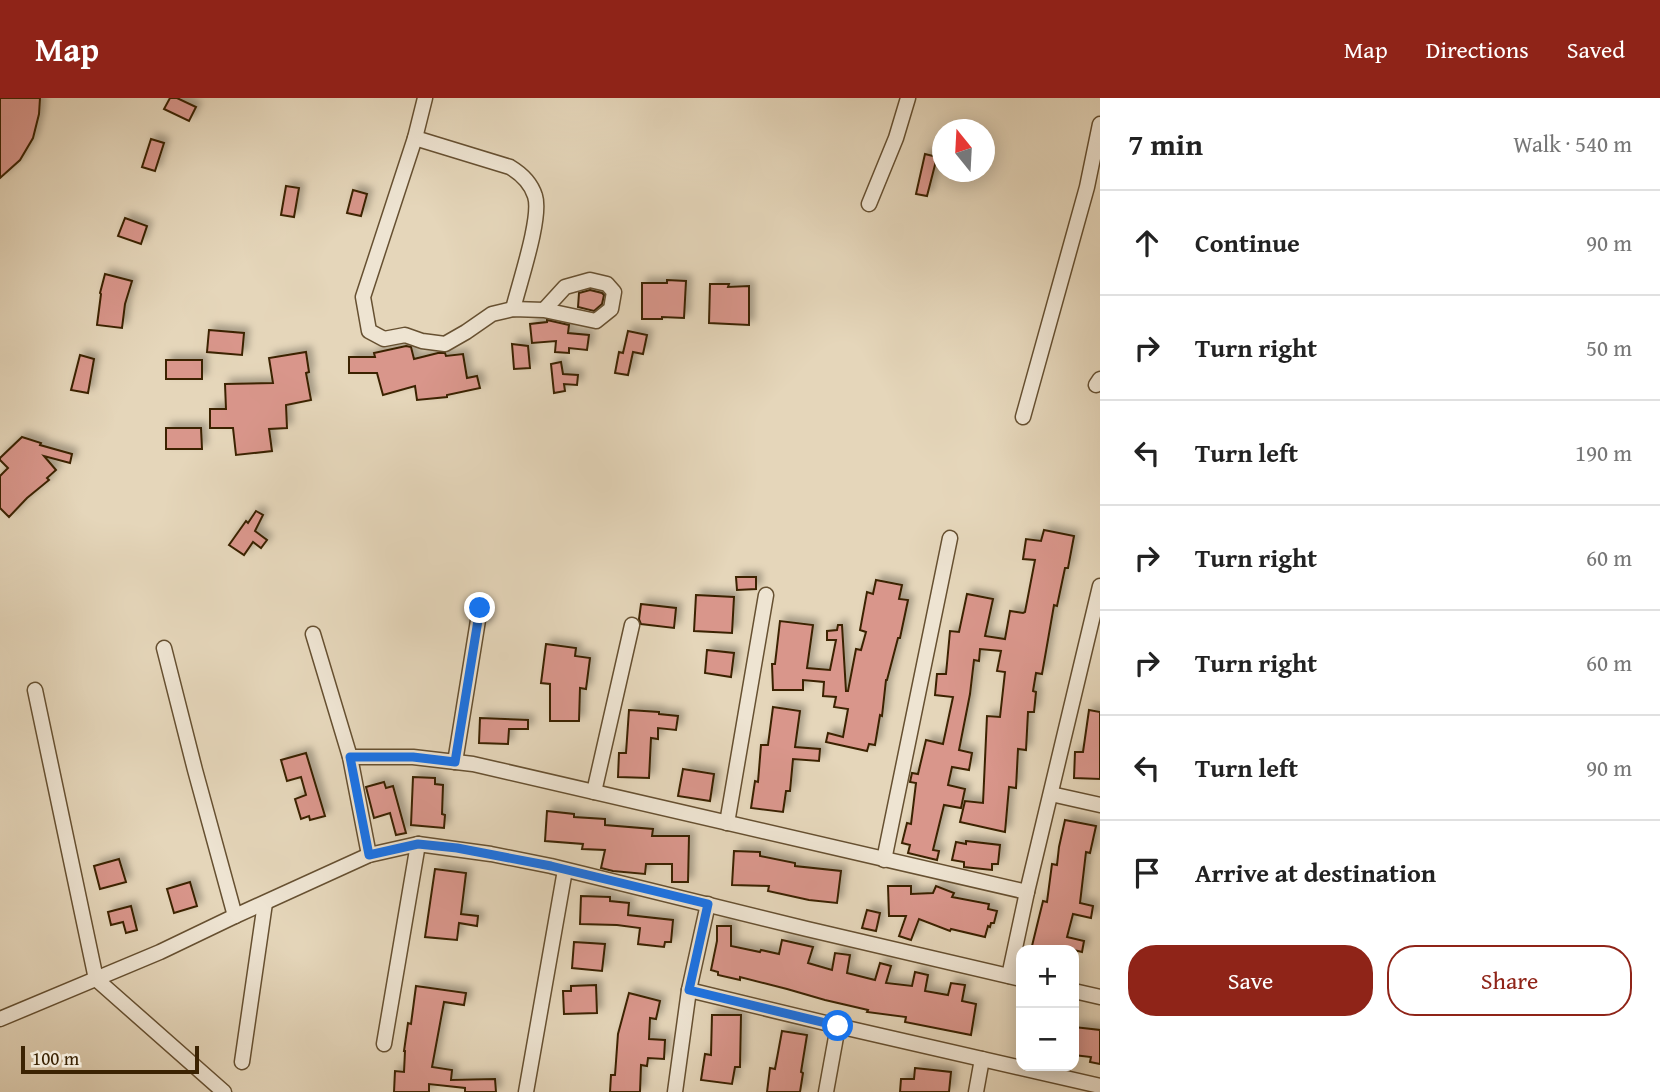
<!DOCTYPE html>
<meta charset="utf-8">
<style>
:root{--surface:#fff;--page:#f6f6f6;--text:#222;--muted:#767676;--line:#e0e0e0;--accent:#8f2418}
body{margin:0;font-family:"Gentium Book Plus",serif;background:var(--page);color:var(--text)}
.controls{position:absolute;right:21px;bottom:21px;display:grid;overflow:hidden;border-radius:14px;box-shadow:0 4px 18px #0003}
.controls button{width:63px;height:63px;display:grid;place-items:center;padding:0;border:0;border-bottom:2px solid var(--line);background:var(--surface);color:var(--text);font:35px sans-serif}
.compass{position:absolute;left:932px;top:21px;width:63px;height:63px;border-radius:50%;background:var(--surface);box-shadow:0 4px 18px #0003;rotate:342deg}
.scale{position:absolute;left:21px;bottom:18px;width:178px;box-sizing:border-box;padding-left:7px;border:4px solid #3b2303;border-top:0;font-size:19px;line-height:24px;white-space:nowrap;color:#3b2303;-webkit-text-stroke:5px #eee4d2;paint-order:stroke}
.stop{position:absolute;width:21px;height:21px;margin:-16px;border:5px solid #1a73e8;border-radius:50%;background:#fff}
.stop.end{background:#1a73e8;border-color:#fff;box-shadow:0 2px 7px #0008}
.list{margin:0;padding:0;list-style:none}
h2{display:flex;justify-content:space-between;align-items:center;height:91px;margin:0;padding:0 28px;font-size:30px}
h2 small{font-size:23px;font-weight:400;color:var(--muted)}
.list li{display:grid;grid-template-columns:46px 1fr auto;gap:21px;align-items:center;box-sizing:border-box;height:105px;padding:0 28px;border-top:2px solid var(--line)}
.list b{display:block;font-size:26px;white-space:nowrap}
.list em{font-size:23px;font-style:normal;color:var(--muted)}
.actions{display:flex;gap:14px;padding:21px 28px}
.actions a{flex:1;padding:16px 0;border:2px solid var(--accent);border-radius:28px;text-align:center;font-size:24px;color:var(--accent)}
.actions .main{background:var(--accent);color:#fff}
.icon{flex:none;width:38px;height:38px;fill:none;stroke:currentColor;stroke-width:2;stroke-linecap:round;stroke-linejoin:round}
.map{position:relative;flex:none;width:1100px;height:994px;overflow:hidden}
header{display:flex;align-items:center;gap:42px;box-sizing:border-box;height:98px;padding:0 35px;background:var(--accent);color:#fff}
header strong{font-size:33px}
nav{display:flex;gap:38px;margin-inline-start:auto;font-size:24px}
main{display:flex}
aside{flex:1;background:var(--surface)}
.map>svg:first-child{display:block}
</style>
<header>
<strong>Map</strong>
<nav><a>Map</a><a>Directions</a><a>Saved</a></nav>
</header>
<main>
<div class="map">
<svg width="1100" height="994" viewBox="0 0 1100 994">
<defs>
<filter id="shadow"><feDropShadow dx="5" dy="-5" stdDeviation="3.5" flood-color="#0004"/></filter>
</defs>
<rect width="100%" height="100%" fill="#e5d6ba"/>
<filter id="stains"><feTurbulence type="fractalNoise" baseFrequency=".00286" numOctaves="4"/><feColorMatrix values="0 0 0 0 .2 0 0 0 0 .09 0 0 0 0 .02 0 0 0 .5 -.17"/></filter>
<radialGradient id="worn" r=".72"><stop offset=".6" stop-color="#630" stop-opacity="0"/><stop offset="1" stop-color="#630" stop-opacity=".3"/></radialGradient>
<g fill="#d9968b" stroke="#3b2303" stroke-width="2" filter="url(#shadow)">
<path d="M0,0H40L39,16L33,40L20,62L0,80Z"/>
<path d="M170,0H177L196,9L189,23L164,11Z"/>
<path d="M151,41L164,45L155,73L142,69Z"/>
<path d="M925,56L937,59L927,98L916,96Z"/>
<path d="M286,88L299,90L294,119L281,117Z"/>
<path d="M353,92L367,96L361,118L347,115Z"/>
<path d="M125,120L147,128L141,146L118,138Z"/>
<path d="M105,176L132,183L125,206L122,230L97,227L101,196L100,195Z"/>
<path d="M667,182L686,183L684,220L662,219V221H642V185H667Z"/>
<path d="M710,186H729L728,189L749,188V227L709,225Z"/>
<path d="M590,192L602,195L604,197L602,206L594,213L578,209L579,195Z"/>
<path d="M547,222L569,227L568,235L589,237L587,252L569,250V255L555,254L556,243L532,245L530,226L547,224Z"/>
<path d="M209,232L244,235L242,257L207,254Z"/>
<path d="M628,233L647,237L643,256L633,254L628,277L615,275L619,254L623,255Z"/>
<path d="M512,246L528,248L530,270L514,271Z"/>
<path d="M406,248L411,249L414,261L438,255H445L446,258L463,256L467,280L477,278L480,290L447,297V299L417,302L415,288L383,297L377,275H349V259H375L374,255Z"/>
<path d="M306,254L309,274L306,275L311,302L286,307L287,330L269,331L272,353L236,357L233,330H210V311H226L225,286L273,285L269,260Z"/>
<path d="M80,257L94,261L88,295L71,292Z"/>
<rect x="166" y="262" width="36" height="19"/>
<path d="M561,264L563,276L578,277L577,287L564,286L565,293L554,295L551,266Z"/>
<path d="M166,330H201L202,351H166Z"/>
<path d="M22,339L41,345L40,347L72,356L70,365L44,358L56,372L47,380L49,382L27,400L9,419L0,410V378L8,370L0,362V360Z"/>
<path d="M256,413L263,417L255,433L267,442L261,450L253,444L244,457L229,447L246,423L248,425Z"/>
<path d="M1044,432L1074,438L1068,470H1065L1057,508L1054,507L1042,576L1036,575L1033,593L1036,594L1034,614H1028L1026,652L1018,651L1016,690L1009,689L1005,734L960,724L965,703L983,705L987,618L1000,619L1005,574L997,573L1001,553L980,551L979,563L974,562L970,596L959,652L972,655L969,672L952,669L948,687L965,691L961,710L944,707L933,752L939,753L937,762L908,755L910,747L902,745L907,725L911,726L916,685L910,684L912,675L918,676L926,642L943,646L953,599L935,597L937,576H946L950,533L959,534L967,496L993,501L985,538L1005,541L1010,513L1023,515L1025,514L1035,462L1023,461L1026,441L1041,443Z"/>
<path d="M736,479H756V491L737,492Z"/>
<path d="M876,482L902,487L899,501L908,502L900,540H898L887,582H886L882,618L880,617L875,647L869,646L867,653L826,644L828,635L843,639L848,611L834,609L836,599L823,598L824,584L803,582V592H773L772,566H775L780,523L813,527L807,570L830,572L836,542H827V533L837,532L838,527H842L846,593H848L856,551L861,552L866,534L860,532L867,494L873,496Z"/>
<path d="M696,497L734,499L732,535L694,533Z"/>
<path d="M641,506L676,510L674,530L641,526L639,521Z"/>
<path d="M546,546L576,550L575,558L590,560L586,591L580,590L579,623H550V586L541,585Z"/>
<path d="M707,552L734,555L731,579L705,575Z"/>
<path d="M773,609L800,613L795,649L820,651L819,663L793,661L790,693H786L783,714L751,710L755,683L758,684L761,647H768Z"/>
<path d="M629,612L659,614V616L678,618L676,632L658,630V641L651,640L649,680L618,679L619,655H626Z"/>
<path d="M1089,612L1100,614V681L1074,680L1075,654H1083Z"/>
<path d="M480,620L528,622V631H509L508,646L479,645Z"/>
<path d="M306,655L325,718L310,722L309,718L301,721L295,701L306,697L301,679L287,683L281,662Z"/>
<path d="M683,671L714,676L710,703L678,698Z"/>
<path d="M413,679L435,680V686L443,687L442,716L445,717L444,730L411,727Z"/>
<path d="M384,684L386,690L393,688L406,735L396,737L390,715L374,720L366,689Z"/>
<path d="M547,713L574,716V719L605,721V727L653,731L652,738H689L688,784H672V766H646L645,776L613,773L601,770L605,752L582,751L583,746L545,743Z"/>
<path d="M1065,722L1096,728L1090,755L1086,754L1080,805L1093,808L1091,820L1073,816L1067,839L1084,843L1082,854L1074,852H1031L1043,803L1047,804L1052,766L1057,767L1059,749Z"/>
<path d="M966,743L1000,747L998,766H992V772L964,769V764L952,762L956,744L966,746Z"/>
<path d="M734,753L760,754V758L795,765V768L841,773L837,805L809,802L768,793L769,788L732,787Z"/>
<path d="M119,761L126,784L100,791L94,768Z"/>
<path d="M435,771L466,775L461,816L478,818L477,828L459,825L457,842L425,839Z"/>
<path d="M190,784L197,808L174,815L167,791Z"/>
<path d="M888,788H911V796L933,795L936,788L954,795L952,799L989,806L988,811L997,813L994,825H991L990,829L988,828L985,839L951,831L950,833L919,821L911,842L899,838L906,818H889Z"/>
<path d="M581,798L610,799V803L629,805L628,817L673,822L671,844H665L664,849L638,846L640,830L617,827L580,826Z"/>
<path d="M131,808L137,832L126,835L123,824L111,827L108,814Z"/>
<path d="M867,812L880,815L876,833L862,830Z"/>
<path d="M717,828H731V848L760,854L761,852L779,856L782,842L813,849L808,865L832,872L835,855L850,857L847,875L875,882L880,865L891,868L886,885L912,888L915,874L928,877L925,893L948,897L951,885L965,887L962,903L976,906L971,937L905,924L906,919L867,914L868,912L825,902L787,891L740,879V882L718,877V874L711,872L717,843Z"/>
<path d="M574,844L605,846L602,873L572,870Z"/>
<path d="M596,887L597,915L564,916L563,893H571V888Z"/>
<path d="M416,888L466,895L464,907L444,904L432,969L452,972L451,982L495,981L496,994H465V990L429,986V994H394L395,973L404,974L405,953H404L408,925L411,926Z"/>
<path d="M629,895L660,903L656,921L650,920L649,941L665,942L664,961L648,960L647,968L641,967L640,994H610L611,977H615L618,936Z"/>
<path d="M712,917H741L740,969H735L732,986L701,982L705,956L711,957Z"/>
<path d="M1074,929L1100,932V966L1090,964L1091,959L1074,957Z"/>
<path d="M782,933L807,937L801,974L803,975L800,994H767L770,970L775,971Z"/>
<path d="M915,970L951,974L949,994H900L901,981H914Z"/>
</g>
<g fill="none" stroke-linecap="round" stroke-linejoin="round">
<g stroke="#665031" stroke-width="17">
<g id="minor">
<path d="M425,0L415,40L363,199L369,233L384,241L405,237L422,243L445,246L466,234L492,216L513,211L544,212L596,223L611,211L614,194L607,186L590,182L565,189L544,212"/>
<path d="M415,40L510,69C520,75 531,85 535,98C542,119 519,186 513,211"/>
<path d="M869,106L896,40L908,0"/>
<path d="M1096,287L1100,281"/>
<path d="M1023,319L1087,89L1100,26"/>
<path d="M313,536L350,659L369,757"/>
<path d="M164,550L195,672L235,818"/>
<path d="M35,592L96,881L224,994"/>
<path d="M350,659H413L473,666L1027,794"/>
<path d="M455,664L480,510"/>
<path d="M594,694L632,527"/>
<path d="M1051,696L1100,707"/>
<path d="M727,725L766,497"/>
<path d="M884,762L950,440"/>
<path d="M1009,878L1027,794L1100,488"/>
<path d="M689,892L838,928L1100,988"/>
<path d="M1074,893L1100,899"/>
<path d="M0,921L160,854L235,818L369,757L418,746L491,756L551,768L807,831L1021,881"/>
<path d="M384,946L418,746"/>
<path d="M242,964L265,805"/>
<path d="M526,994L565,772"/>
<path d="M675,994L689,892L708,806"/>
<path d="M826,994L838,928"/>
<path d="M976,994L982,961"/>
</g>
</g>
<use href="#minor" stroke="#eee4d2" stroke-width="14"/>
</g>
<g fill="none" stroke-linecap="round" stroke-linejoin="round">
<path stroke="#1a73e8" stroke-width="9" d="M480,510L455,664L413,659H350L369,757L418,746L457,750L551,768L708,806L689,892L838,928"/>
</g>
<rect width="100%" height="100%" filter="url(#stains)"/>
<rect width="100%" height="100%" fill="url(#worn)"/>
</svg>
<div class="controls">
<button>+</button>
<button>−</button>
</div>
<svg class="compass" viewBox="-18 -18 36 36"><path d="M0-13l5 13h-10z" fill="#e53935"/><path d="M0 13l5-13h-10z" fill="#767676"/></svg>
<div class="scale">100 m</div>
<div class="stop" style="left:838px;top:928px"></div>
<div class="stop end" style="left:480px;top:510px"></div>
</div>
<aside>
<h2>7 min<small>Walk · 540 m</small></h2>
<ul class="list">
<li><svg class="icon" aria-label="ahead" viewBox="0 0 24 24"><path d="M12 20V5M6 11l6-6 6 6"/></svg><div><b>Continue</b></div><em>90 m</em></li>
<li><svg class="icon" aria-label="right" viewBox="0 0 24 24"><path d="M7 20v-9h11M14 6l5 5-5 5"/></svg><div><b>Turn right</b></div><em>50 m</em></li>
<li><svg class="icon" aria-label="left" viewBox="0 0 24 24"><path d="M17 20v-9H6M10 6l-5 5 5 5"/></svg><div><b>Turn left</b></div><em>190 m</em></li>
<li><svg class="icon" aria-label="right" viewBox="0 0 24 24"><path d="M7 20v-9h11M14 6l5 5-5 5"/></svg><div><b>Turn right</b></div><em>60 m</em></li>
<li><svg class="icon" aria-label="right" viewBox="0 0 24 24"><path d="M7 20v-9h11M14 6l5 5-5 5"/></svg><div><b>Turn right</b></div><em>60 m</em></li>
<li><svg class="icon" aria-label="left" viewBox="0 0 24 24"><path d="M17 20v-9H6M10 6l-5 5 5 5"/></svg><div><b>Turn left</b></div><em>90 m</em></li>
<li><svg class="icon" aria-label="arrive" viewBox="0 0 24 24"><path d="M6 21V4h12l-3 4 3 4H6"/></svg><div><b>Arrive at destination</b></div></li>
</ul>
<div class="actions"><a class="main">Save</a><a>Share</a></div>
</aside>
</main>
